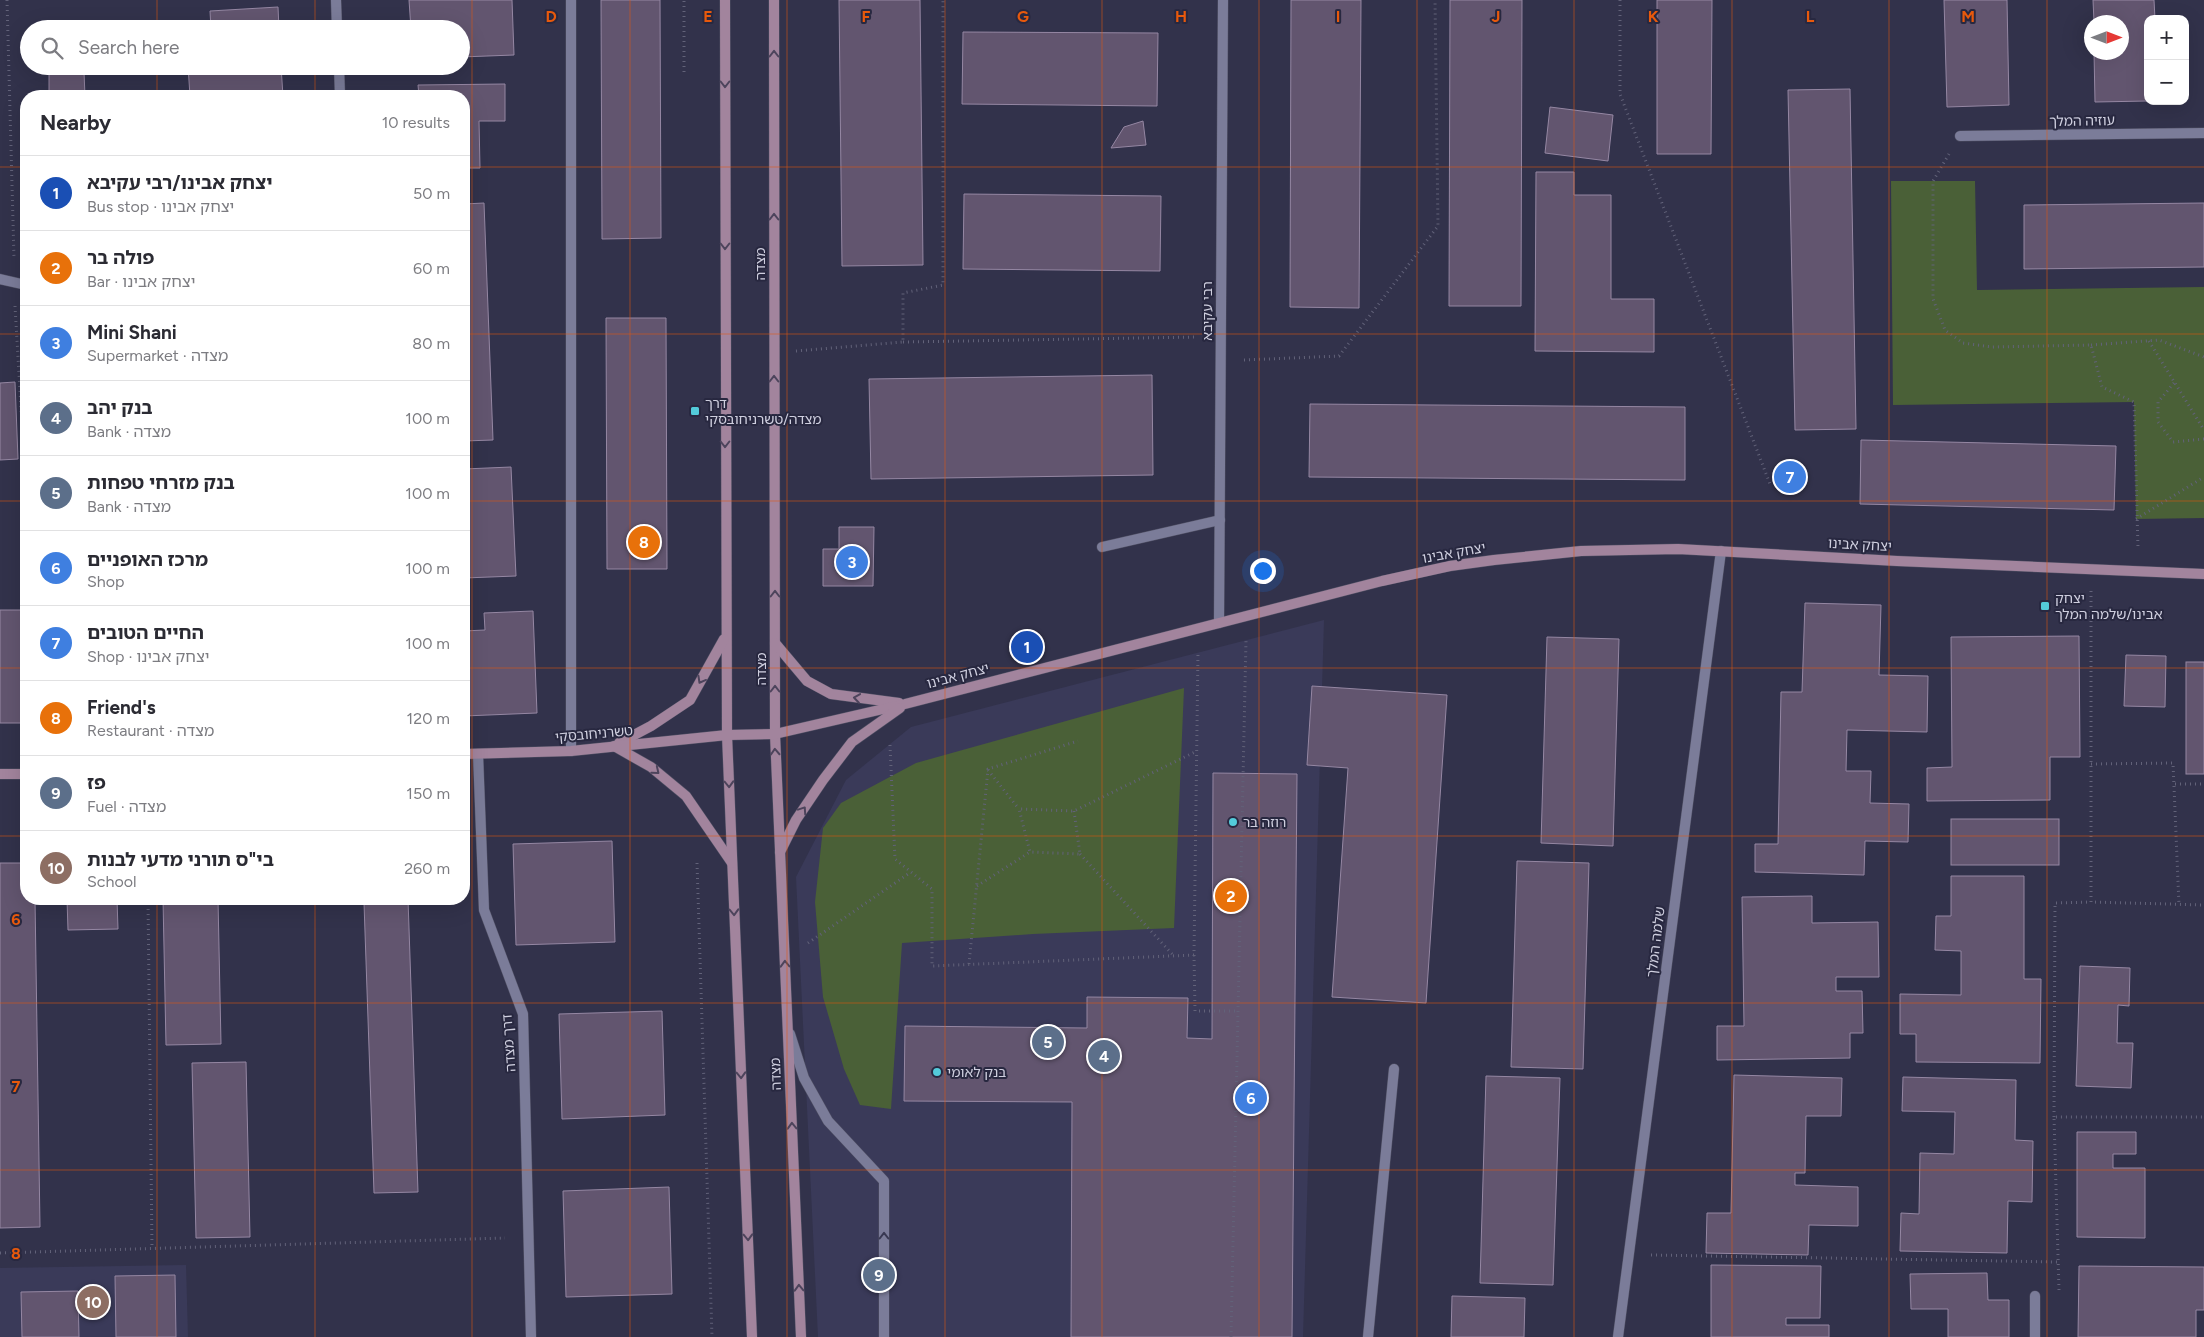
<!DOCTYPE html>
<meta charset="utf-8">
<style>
:root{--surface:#fff;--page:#f7f7f7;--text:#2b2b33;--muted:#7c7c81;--line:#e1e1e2;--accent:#7c3aed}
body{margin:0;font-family:Figtree,"Noto Sans Hebrew",sans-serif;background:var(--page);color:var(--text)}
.controls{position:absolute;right:15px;top:15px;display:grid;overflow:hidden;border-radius:10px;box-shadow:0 5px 20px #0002}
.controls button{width:45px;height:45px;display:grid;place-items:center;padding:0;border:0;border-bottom:1px solid var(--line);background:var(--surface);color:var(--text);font:25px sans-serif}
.compass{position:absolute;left:2084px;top:15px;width:45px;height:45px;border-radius:50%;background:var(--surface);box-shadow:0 5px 20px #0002;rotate:90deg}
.you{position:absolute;left:1262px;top:570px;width:18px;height:18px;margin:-12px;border:4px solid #fff;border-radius:50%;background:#1a73e8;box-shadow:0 0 0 8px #1a73e833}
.badge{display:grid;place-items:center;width:32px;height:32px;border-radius:50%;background:var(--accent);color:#fff;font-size:16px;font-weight:700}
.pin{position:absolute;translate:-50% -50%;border:2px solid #fff;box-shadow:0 1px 5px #0006}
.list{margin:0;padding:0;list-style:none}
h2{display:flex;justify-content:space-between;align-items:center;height:65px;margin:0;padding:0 20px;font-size:21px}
h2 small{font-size:16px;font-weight:400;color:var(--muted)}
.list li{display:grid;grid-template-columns:32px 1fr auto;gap:15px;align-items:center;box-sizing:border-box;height:75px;padding:0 20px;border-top:1px solid var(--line)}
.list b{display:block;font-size:19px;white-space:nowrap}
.list p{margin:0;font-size:16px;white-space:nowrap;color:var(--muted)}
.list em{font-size:16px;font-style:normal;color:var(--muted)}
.icon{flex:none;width:28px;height:28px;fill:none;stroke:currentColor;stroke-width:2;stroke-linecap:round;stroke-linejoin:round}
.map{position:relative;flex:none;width:2204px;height:1337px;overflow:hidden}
.search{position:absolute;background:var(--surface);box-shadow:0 5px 20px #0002;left:20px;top:20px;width:450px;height:55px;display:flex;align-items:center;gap:12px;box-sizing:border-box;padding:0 18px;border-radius:28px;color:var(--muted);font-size:19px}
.panel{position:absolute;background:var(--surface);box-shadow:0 5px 20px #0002;left:20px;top:90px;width:450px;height:815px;border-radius:20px}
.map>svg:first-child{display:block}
</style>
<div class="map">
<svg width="2204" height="1337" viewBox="0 0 2204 1337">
<rect width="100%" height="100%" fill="#32324b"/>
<g fill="#3a3a59">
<path d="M1324,620L1303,1337H818L796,877L846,780L911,727Z"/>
<path d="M186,1265L188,1337H0V1268Z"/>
</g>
<g fill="#4a6037">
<path d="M1891,181H1975L1977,290L2204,287V518L2136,519L2134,402L1893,405Z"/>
<path d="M1184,688L1174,928L1033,934L902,943L891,1109L860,1105L844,1069L823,997L815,902L823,828L841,803L916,763Z"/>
</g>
<g fill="#62556f" stroke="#9587a3">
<path d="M409,0H512L514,55L461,57V29H411Z"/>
<path d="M601,0H660L661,238L602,239Z"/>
<path d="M839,0H920L923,265L842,266Z"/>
<path d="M1291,0H1361L1359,308L1290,307Z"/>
<path d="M1450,0H1522L1521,306H1449Z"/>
<path d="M1657,0H1712L1711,154H1657Z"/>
<path d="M1944,0H2007L2009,105L1947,107Z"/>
<path d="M2093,0H2154L2155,19H2148V101L2095,102L2094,52H2122V22H2094Z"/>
<path d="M278,7L279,29H211L210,11Z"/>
<path d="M104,21V29H48L47,22Z"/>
<path d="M963,32L1158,33L1157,106L962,104Z"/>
<path d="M49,66H105V72H84L85,96H49Z"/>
<path d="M188,66H281L283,96H190Z"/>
<path d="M505,84V121H479L480,168H464V96H419L418,85Z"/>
<path d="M1850,89L1856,429L1795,430L1788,90Z"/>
<path d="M1550,107L1613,115L1608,161L1545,153Z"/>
<path d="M1143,121L1146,145L1111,148L1124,127Z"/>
<path d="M1536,172H1574V195H1611V299H1654V352L1535,351Z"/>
<path d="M964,194L1161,196L1160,271L963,269Z"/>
<path d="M484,203L493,440L464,441V204Z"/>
<path d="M2204,203V267L2024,269V205Z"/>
<path d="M606,318H666L667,569H607Z"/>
<path d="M1152,375L1153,475L871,479L869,379Z"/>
<path d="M15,382L18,459L0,460V383Z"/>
<path d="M1310,404L1685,407V480L1309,477Z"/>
<path d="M1861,440L2116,446L2114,510L1860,504Z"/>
<path d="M511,467L516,576L464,578V469Z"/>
<path d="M839,527H874L873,586H823V549H839Z"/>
<path d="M1805,603L1881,605L1879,675L1928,676L1927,732L1847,730L1846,771H1871L1870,803L1909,804L1908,842L1865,841L1864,875L1755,872V844H1778L1781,692H1802Z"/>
<path d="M0,610H26V676L22,677L23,723H0Z"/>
<path d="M533,611L537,713L464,716V631L485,630L484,613Z"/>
<path d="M2079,636L2080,757H2050V800L1927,801V768L1952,767L1951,637Z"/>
<path d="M1547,637L1619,639L1613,846L1541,843Z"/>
<path d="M2126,655L2166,656L2165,707L2124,706Z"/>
<rect x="2186" y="662" width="18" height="112"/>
<path d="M1312,686L1447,695L1426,1003L1332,997L1348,768L1307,765Z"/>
<path d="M1213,773L1297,774L1292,1337H1071L1072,1102L904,1101L905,1026L1087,1028V997L1188,998L1187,1038L1212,1039Z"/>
<rect x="1951" y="819" width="108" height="46"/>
<path d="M612,841L615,942L516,945L513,844Z"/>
<path d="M1517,861L1589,863L1583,1069L1511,1067Z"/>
<path d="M0,863H26V899H35L40,1227L0,1228Z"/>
<path d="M1951,876H2024V979H2041L2040,1063L1916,1062V1034H1900V994L1961,995V951L1935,950L1936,916H1951Z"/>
<path d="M1812,896V923L1878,922L1879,977H1836V991H1862L1863,1033H1850V1058L1717,1060V1026H1744L1742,897Z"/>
<path d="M67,899H117L118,929L68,930Z"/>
<path d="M163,899H218L221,1044L166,1045Z"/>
<path d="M339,899H408L418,1192L374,1193L364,903L339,904Z"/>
<path d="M2080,966L2130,968L2129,1006L2118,1005L2117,1043H2133L2131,1088L2076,1086Z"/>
<path d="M662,1011L665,1115L562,1119L559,1014Z"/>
<path d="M246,1062L250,1237L196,1238L192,1063Z"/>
<path d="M1734,1075L1842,1078L1841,1116H1806L1805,1173H1795V1185L1858,1187V1226L1809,1225L1808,1255L1706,1253L1707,1213H1731Z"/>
<path d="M1486,1076L1560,1078L1553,1285L1480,1283Z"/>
<path d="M1903,1077L2016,1080L2015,1140L2033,1141L2032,1202L2008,1201L2007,1253L1900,1251L1901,1213L1919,1214L1920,1153L1954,1154L1955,1112L1902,1111Z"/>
<path d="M2077,1132H2136V1154H2113V1168H2145V1238L2077,1237Z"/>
<path d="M669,1187L672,1294L566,1297L563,1191Z"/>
<path d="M1711,1265L1821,1266L1820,1318H1786V1325H1829V1337H1711Z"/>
<path d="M2079,1266L2204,1267V1310H2196V1337H2078Z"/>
<path d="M1987,1273L1988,1300H2009V1337H1948V1309H1911L1910,1274Z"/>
<path d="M175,1275L176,1337H116L115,1276Z"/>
<path d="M78,1291L79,1337H22L21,1292Z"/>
<path d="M1452,1296L1525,1298L1524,1337H1451Z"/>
</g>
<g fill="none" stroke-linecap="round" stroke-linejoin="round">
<g stroke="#505064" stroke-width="11">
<g id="lane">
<path d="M1102,547L1220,520"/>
<path d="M571,751V0"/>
<path d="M790,1034L804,1078L828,1121L884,1181V1337"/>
<path d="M1368,1337L1394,1069"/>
</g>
</g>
<g stroke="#505064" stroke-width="11">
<g id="street">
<path d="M336,0L337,29"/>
<path d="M339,66L340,96"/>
<path d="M1960,136L2204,133"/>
<path d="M0,279L26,285"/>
<path d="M1219,623L1223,0"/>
<path d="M478,754L484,910L523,1014L531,1337"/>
<path d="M2035,1296V1337"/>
<path d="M1618,1337L1721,551"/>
</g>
</g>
<g stroke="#505064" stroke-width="11">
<g id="secondary">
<path d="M725,0L727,735L752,1337"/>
<path d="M774,0L775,734L801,1337"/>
<path d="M775,643L807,681L831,694L899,703"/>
<path d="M619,743L651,726L690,700L724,639"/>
<path d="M614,746L651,767L686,796L732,863"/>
<path d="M464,754L571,751L727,735L775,734L905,704L1382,581L1450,566L1494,560L1581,551L1678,549L1897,561L2204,574"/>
<path d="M0,774H26"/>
<path d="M780,852L796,820L823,780L852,742L900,708"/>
</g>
</g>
<g stroke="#626279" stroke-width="3" stroke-dasharray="1 4" stroke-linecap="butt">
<path d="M7,0L14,258"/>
<path d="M1620,0V94L1770,484"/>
<path d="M684,72V0"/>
<path d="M1949,154L1933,181V299L1945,330L1963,343L1992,347L2091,345L2102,387L2134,402L2138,548"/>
<path d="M15,306L26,493"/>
<path d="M2149,341L2204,430"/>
<path d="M903,342L1197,337"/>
<path d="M2091,345L2159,340L2204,357"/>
<path d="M796,351L903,342V293L943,285V0"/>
<path d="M1244,360L1339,356L1438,226L1435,0"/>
<path d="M2174,383L2158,402V422L2173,442L2204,439"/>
<path d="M2136,519L2204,477"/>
<path d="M2091,591V902L2204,905"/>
<path d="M890,745L895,859L932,889V966L1194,955L1198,651"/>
<path d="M2091,764L2173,763L2179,905"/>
<path d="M988,770L1019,809"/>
<path d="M2175,784H2204"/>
<path d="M1074,811L1080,854L1030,852L1019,809L1074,811L1197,751"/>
<path d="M1080,854L1173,955"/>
<path d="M697,863L712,1337"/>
<path d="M977,886L1030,852"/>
<path d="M148,899L152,1249"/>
<path d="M808,943L911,872"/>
<path d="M1194,955L1195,1011H1238"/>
<path d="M969,964L988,769L1078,741"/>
<path d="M2054,1117L2055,903L2091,902"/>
<path d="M0,1253L505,1238"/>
<path d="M1651,1255L2058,1262"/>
<path d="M2059,1290L2054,1117H2204"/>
<path d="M1231,1337L1246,640"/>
</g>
<use href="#lane" stroke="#7b7c99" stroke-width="10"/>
<use href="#street" stroke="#7b7c99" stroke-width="10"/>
<use href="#secondary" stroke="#a2849d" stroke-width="10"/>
</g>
<defs><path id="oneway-chevron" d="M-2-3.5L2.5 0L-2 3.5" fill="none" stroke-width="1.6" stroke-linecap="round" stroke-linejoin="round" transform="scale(1.25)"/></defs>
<g stroke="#4d445c">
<use href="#oneway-chevron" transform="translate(774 54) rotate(-90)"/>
<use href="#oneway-chevron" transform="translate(725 84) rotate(90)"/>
<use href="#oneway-chevron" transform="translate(774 217) rotate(-90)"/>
<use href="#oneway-chevron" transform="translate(725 246) rotate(90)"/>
<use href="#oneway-chevron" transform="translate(774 379) rotate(-90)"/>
<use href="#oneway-chevron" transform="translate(725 444) rotate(90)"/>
<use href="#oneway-chevron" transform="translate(775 594) rotate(-90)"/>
<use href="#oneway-chevron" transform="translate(701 680) rotate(119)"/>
<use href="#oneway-chevron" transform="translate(775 689) rotate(-90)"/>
<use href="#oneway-chevron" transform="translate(857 698) rotate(-172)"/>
<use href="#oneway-chevron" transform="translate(775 752) rotate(-93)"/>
<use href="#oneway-chevron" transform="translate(656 771) rotate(39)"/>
<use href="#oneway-chevron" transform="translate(729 784) rotate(88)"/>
<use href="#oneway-chevron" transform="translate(803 810) rotate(-56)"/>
<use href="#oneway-chevron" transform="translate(734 912) rotate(88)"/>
<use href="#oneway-chevron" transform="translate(785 964) rotate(-92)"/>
<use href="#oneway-chevron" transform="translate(741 1075) rotate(88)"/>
<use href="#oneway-chevron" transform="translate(792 1126) rotate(-92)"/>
<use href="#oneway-chevron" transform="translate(748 1237) rotate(88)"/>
<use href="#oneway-chevron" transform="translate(799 1288) rotate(-92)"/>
</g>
<use stroke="#393952" href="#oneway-chevron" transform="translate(884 1236) rotate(-90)"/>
<path fill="none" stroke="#e8590c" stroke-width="1" stroke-opacity="0.55" d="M157,0V29M315,0V29M472,0V1337M630,0V1337M787,0V1337M945,0V1337M1102,0V1337M1259,0V1337M1417,0V1337M1574,0V1337M1732,0V1337M1889,0V1337M2047,0V1337M157,66V96M315,66V96M0,167H26M464,167H2204M0,334H26M464,334H2204M0,501H26M464,501H2204M0,668H26M464,668H2204M0,836H26M464,836H2204M157,899V1337M315,899V1337M0,1003H2204M0,1170H2204"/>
<g fill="#53cbda" stroke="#282840" stroke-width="2">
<rect x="690" y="406" width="10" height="10" rx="2.5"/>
<rect x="2040" y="601" width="10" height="10" rx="2.5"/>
<circle cx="1233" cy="822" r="5"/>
<circle cx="937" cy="1072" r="5"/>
</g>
<g text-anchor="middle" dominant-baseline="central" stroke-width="4" stroke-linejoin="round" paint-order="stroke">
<g font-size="14" fill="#cfcfdf" stroke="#282840">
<text transform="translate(2082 121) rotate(-1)">עוזיה המלך</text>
<text transform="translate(760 264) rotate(-90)">מצדה</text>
<text transform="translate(1207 311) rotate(-90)">רבי עקיבא</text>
<text transform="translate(1860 545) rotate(3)">יצחק אבינו</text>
<text transform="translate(1454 553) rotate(-10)">יצחק אבינו</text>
<text transform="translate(761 669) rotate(-90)">מצדה</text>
<text transform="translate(958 676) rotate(-15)">יצחק אבינו</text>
<text transform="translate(594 734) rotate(-5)">טשרניחובסקי</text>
<text transform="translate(1656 942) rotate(-83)">שלמה המלך</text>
<text transform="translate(509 1043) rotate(-94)">דרך מצדה</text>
<text transform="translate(776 1074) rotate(-92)">מצדה</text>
</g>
<g font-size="14" fill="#cfcfdf" stroke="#282840" text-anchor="start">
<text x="705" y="403">דרך<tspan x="705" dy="16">מצדה/טשרניחובסקי</tspan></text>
<text x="2055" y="598">יצחק<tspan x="2055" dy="16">אבינו/שלמה המלך</tspan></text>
<text x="1243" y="822">רוזה בר</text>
<text x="947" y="1072">בנק לאומי</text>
</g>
</g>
<g font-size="16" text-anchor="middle" font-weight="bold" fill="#e8590c" stroke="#282840" stroke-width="4" stroke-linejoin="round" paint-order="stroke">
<text x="551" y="22">D</text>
<text x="708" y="22">E</text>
<text x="866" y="22">F</text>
<text x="1023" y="22">G</text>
<text x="1181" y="22">H</text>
<text x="1338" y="22">I</text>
<text x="1496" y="22">J</text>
<text x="1653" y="22">K</text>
<text x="1810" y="22">L</text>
<text x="1968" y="22">M</text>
<text x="16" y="925">6</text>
<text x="16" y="1092">7</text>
<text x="16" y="1259">8</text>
</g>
</svg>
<div class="controls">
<button>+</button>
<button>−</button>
</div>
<svg class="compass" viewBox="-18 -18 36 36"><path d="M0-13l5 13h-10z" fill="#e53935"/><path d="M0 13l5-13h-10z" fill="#7c7c81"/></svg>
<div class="you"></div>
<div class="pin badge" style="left:1027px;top:647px;background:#1a4fb4">1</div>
<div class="pin badge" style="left:1231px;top:896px;background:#e8710a">2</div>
<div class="pin badge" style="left:852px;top:562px;background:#3f7fe0">3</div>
<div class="pin badge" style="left:1104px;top:1056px;background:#5c6f8a">4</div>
<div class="pin badge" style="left:1048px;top:1042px;background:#5c6f8a">5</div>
<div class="pin badge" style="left:1251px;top:1098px;background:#3f7fe0">6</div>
<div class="pin badge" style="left:1790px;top:477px;background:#3f7fe0">7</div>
<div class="pin badge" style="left:644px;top:542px;background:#e8710a">8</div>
<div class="pin badge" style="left:879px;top:1275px;background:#5c6f8a">9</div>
<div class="pin badge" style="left:93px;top:1302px;background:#8d6e63">10</div>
<div class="search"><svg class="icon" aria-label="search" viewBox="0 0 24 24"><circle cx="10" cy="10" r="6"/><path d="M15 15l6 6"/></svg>Search here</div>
<section class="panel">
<h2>Nearby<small>10 results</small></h2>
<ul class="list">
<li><span class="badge" style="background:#1a4fb4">1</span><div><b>יצחק אבינו/רבי עקיבא</b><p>Bus stop · יצחק אבינו</p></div><em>50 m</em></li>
<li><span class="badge" style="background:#e8710a">2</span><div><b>פולה בר</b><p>Bar · יצחק אבינו</p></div><em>60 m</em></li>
<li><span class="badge" style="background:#3f7fe0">3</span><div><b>Mini Shani</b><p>Supermarket · מצדה</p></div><em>80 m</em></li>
<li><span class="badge" style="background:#5c6f8a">4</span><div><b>בנק יהב</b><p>Bank · מצדה</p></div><em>100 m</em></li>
<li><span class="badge" style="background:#5c6f8a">5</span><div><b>בנק מזרחי טפחות</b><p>Bank · מצדה</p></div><em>100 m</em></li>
<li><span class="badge" style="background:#3f7fe0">6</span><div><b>מרכז האופניים</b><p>Shop</p></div><em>100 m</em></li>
<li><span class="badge" style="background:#3f7fe0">7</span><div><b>החיים הטובים</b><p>Shop · יצחק אבינו</p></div><em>100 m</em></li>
<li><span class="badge" style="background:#e8710a">8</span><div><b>Friend's</b><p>Restaurant · מצדה</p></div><em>120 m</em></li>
<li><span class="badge" style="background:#5c6f8a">9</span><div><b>פז</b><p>Fuel · מצדה</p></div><em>150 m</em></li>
<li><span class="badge" style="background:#8d6e63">10</span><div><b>בי&quot;ס תורני מדעי לבנות</b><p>School</p></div><em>260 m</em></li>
</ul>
</section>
</div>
